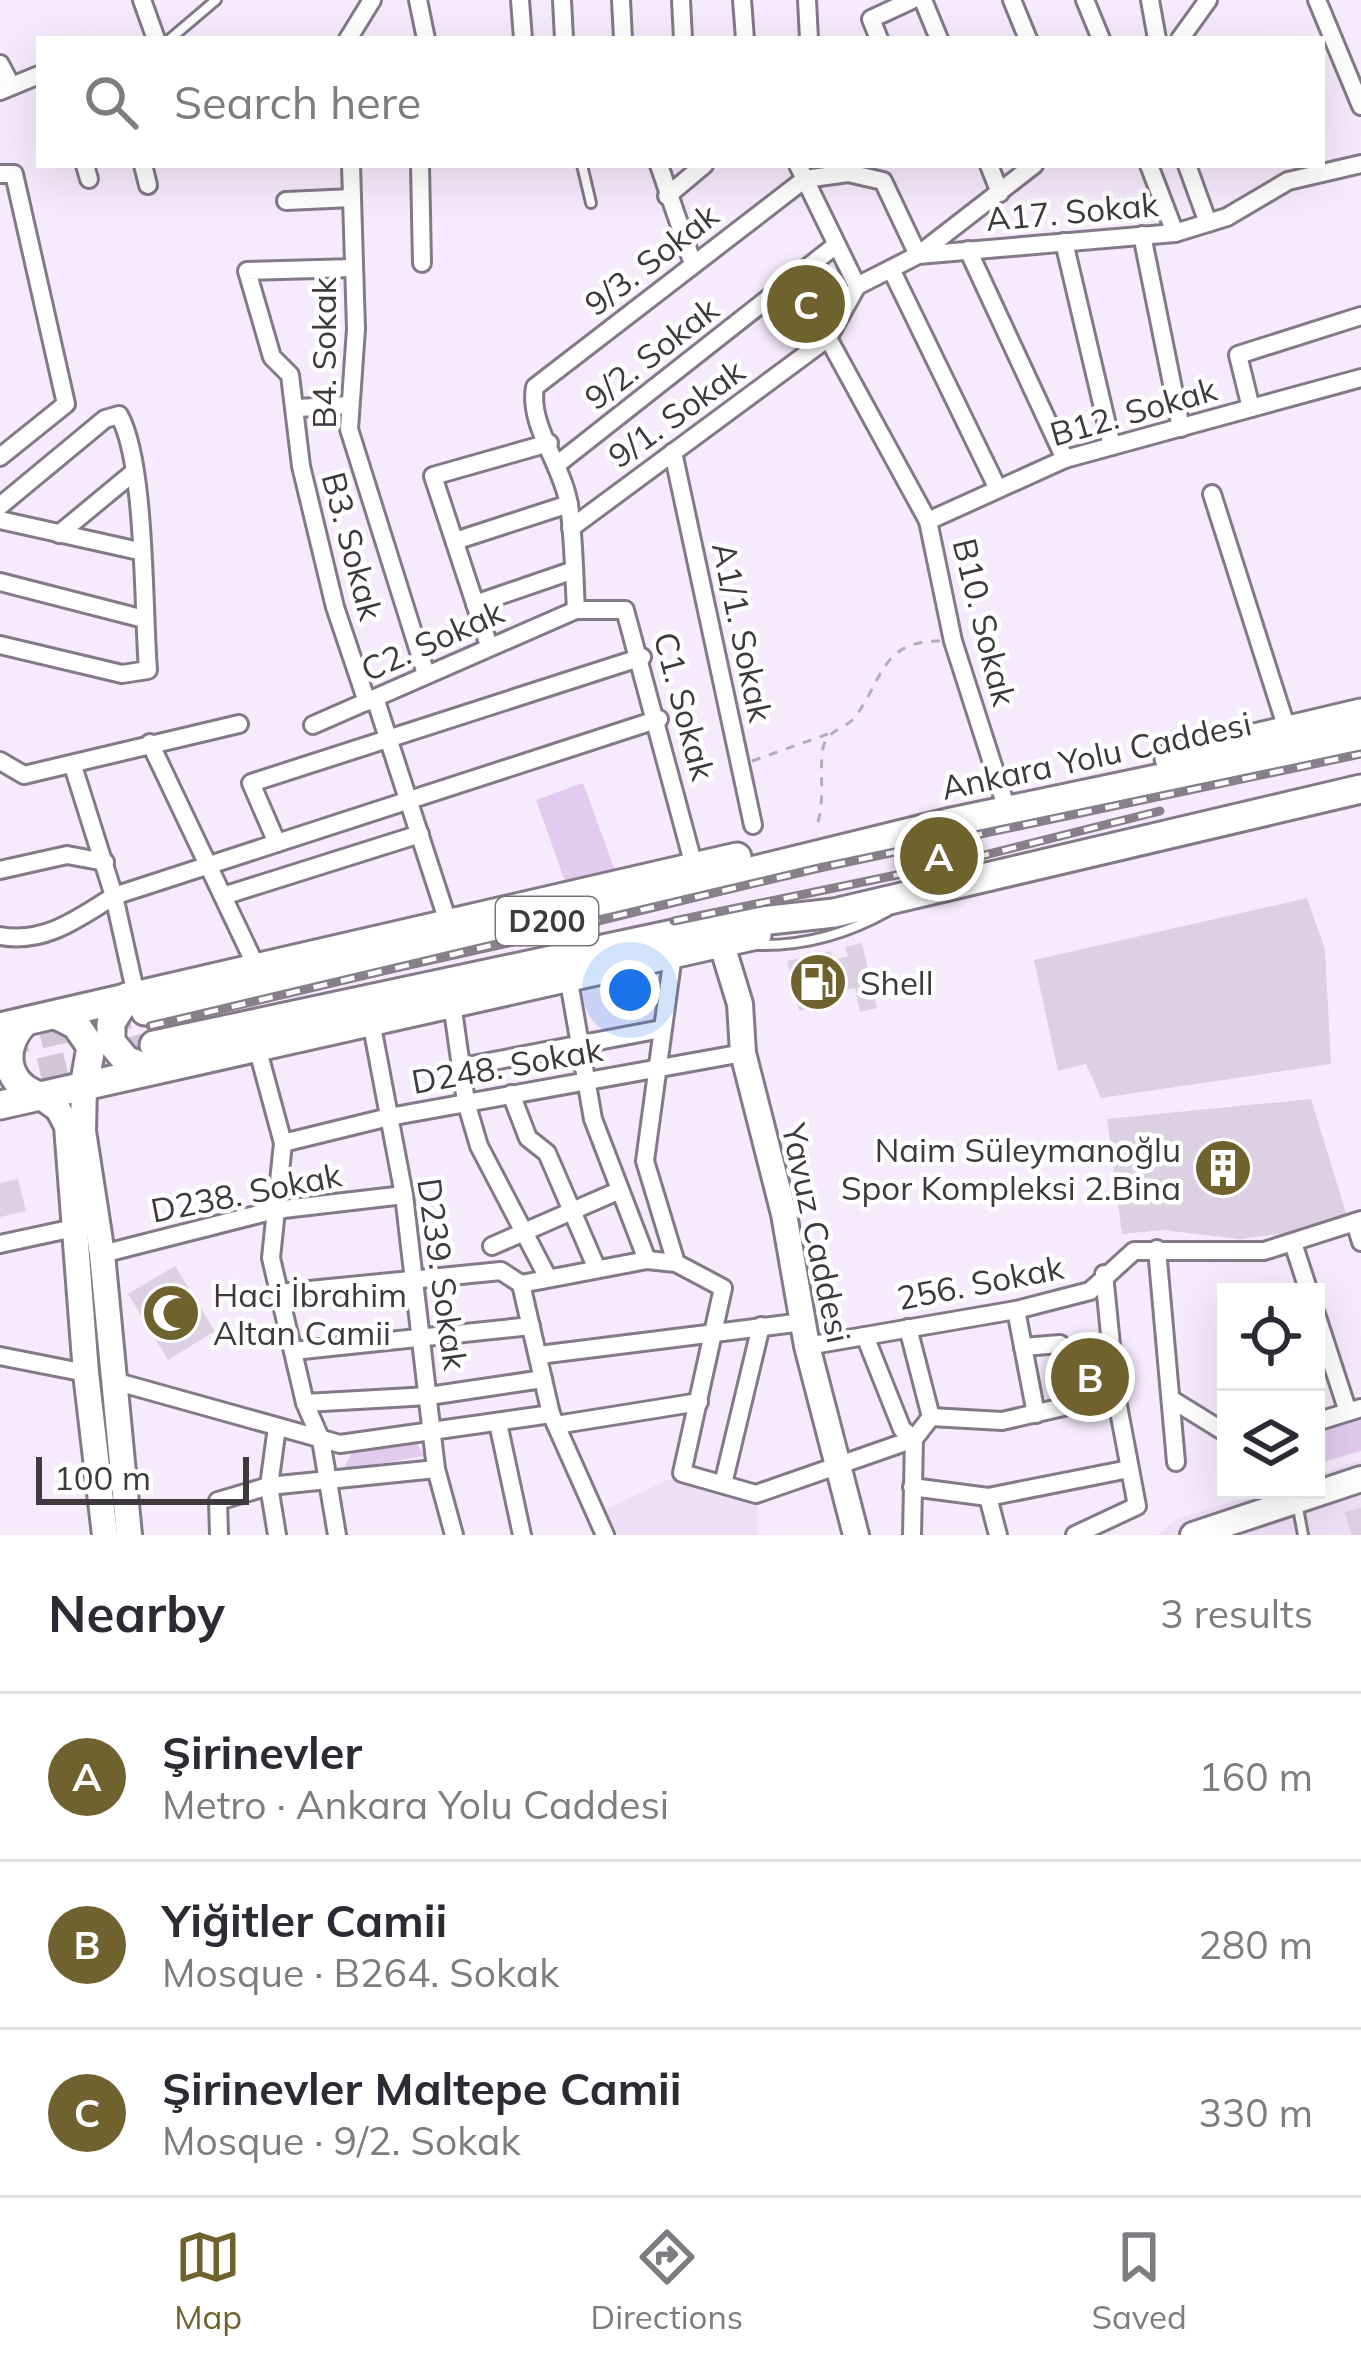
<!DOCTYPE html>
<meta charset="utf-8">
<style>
:root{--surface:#fff;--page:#f7f7f7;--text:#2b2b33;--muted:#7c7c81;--line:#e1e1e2;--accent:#6f622f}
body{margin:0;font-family:Mulish,sans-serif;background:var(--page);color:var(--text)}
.controls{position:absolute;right:36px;bottom:36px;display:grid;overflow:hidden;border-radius:0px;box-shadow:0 12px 48px #0002}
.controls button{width:108px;height:108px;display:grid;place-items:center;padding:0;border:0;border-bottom:3px solid var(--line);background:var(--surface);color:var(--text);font:60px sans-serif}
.scale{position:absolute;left:36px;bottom:30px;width:213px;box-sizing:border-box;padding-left:12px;border:6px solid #3d393f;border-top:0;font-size:33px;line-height:42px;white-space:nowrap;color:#3d393f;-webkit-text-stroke:9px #fff;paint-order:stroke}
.you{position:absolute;left:630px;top:990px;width:42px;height:42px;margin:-30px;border:9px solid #fff;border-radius:50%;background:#1a73e8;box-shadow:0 0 0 18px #1a73e833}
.badge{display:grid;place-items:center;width:78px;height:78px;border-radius:50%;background:var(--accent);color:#fff;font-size:39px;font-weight:700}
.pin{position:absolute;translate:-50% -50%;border:6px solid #fff;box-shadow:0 3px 12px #0006}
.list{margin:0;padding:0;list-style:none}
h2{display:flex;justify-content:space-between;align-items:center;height:156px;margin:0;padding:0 48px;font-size:51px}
h2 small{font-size:39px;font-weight:400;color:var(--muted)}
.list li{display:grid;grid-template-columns:78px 1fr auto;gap:36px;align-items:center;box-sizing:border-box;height:168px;padding:0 48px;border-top:3px solid var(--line)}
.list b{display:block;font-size:45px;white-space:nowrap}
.list p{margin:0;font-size:39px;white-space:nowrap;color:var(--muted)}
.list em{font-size:39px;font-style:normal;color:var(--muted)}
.icon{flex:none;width:66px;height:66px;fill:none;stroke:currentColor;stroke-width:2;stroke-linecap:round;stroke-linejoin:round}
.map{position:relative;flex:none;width:1361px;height:1535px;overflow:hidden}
.search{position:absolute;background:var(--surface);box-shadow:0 12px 48px #0002;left:36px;right:36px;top:36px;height:132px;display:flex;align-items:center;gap:30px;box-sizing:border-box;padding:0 42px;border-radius:0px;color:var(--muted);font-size:45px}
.sheet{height:660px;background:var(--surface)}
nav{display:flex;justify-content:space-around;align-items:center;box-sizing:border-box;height:168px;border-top:3px solid var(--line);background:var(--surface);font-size:33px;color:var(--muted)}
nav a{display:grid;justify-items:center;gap:6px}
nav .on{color:var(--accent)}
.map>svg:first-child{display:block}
</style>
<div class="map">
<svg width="1361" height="1535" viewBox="0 0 1361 1535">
<rect width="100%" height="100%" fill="#f6ebfc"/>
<g fill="#eedff6">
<path d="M1361,1460V1535H1157L1177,1519L1268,1490H1316V1475Z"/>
<path d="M672,1478L757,1502L758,1535H613L602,1511Z"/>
</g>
<g fill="#e2cbee">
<path d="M583,783L616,873L568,890L536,800Z"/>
<path d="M1361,1414V1451L1316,1464V1429Z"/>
<path d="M414,1438L424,1456L343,1470L354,1449Z"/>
</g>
<g fill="#dcd1e2">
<path d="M818,273L840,303L824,314L828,320L804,337L799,332L795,335L773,305Z"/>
<path d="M1307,898L1325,949L1331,1064L1101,1098L1086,1064L1058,1071L1034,960Z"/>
<path d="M862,943L877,1008L860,1012L855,988L841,991L843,1001L799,1011L787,961L831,951L833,960L848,956L845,947Z"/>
<path d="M1311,1099L1347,1216L1303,1231L1240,1239L1162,1230L1122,1234L1107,1119Z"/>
<path d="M18,1179L26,1211L0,1217V1183Z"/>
<path d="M175,1266L215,1331L168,1360L128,1294Z"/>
<path d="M1094,1352L1111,1379L1061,1404L1054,1384L1075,1375L1071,1367Z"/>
<path d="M1361,1508V1535H1351L1345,1512Z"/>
</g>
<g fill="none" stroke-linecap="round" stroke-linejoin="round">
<g stroke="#d1c7d6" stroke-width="27" stroke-dasharray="27 14" stroke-linecap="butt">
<path d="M0,1044L129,1015"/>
<path d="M0,1081L154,1045"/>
</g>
<g stroke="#837988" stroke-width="14">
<g id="service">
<path d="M170,39L216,0"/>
<path d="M582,165L591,203"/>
<path d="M759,945C806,946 847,934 888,911"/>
<path d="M1298,1508L1303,1535"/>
</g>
</g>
<g stroke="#837988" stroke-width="22">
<g id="minor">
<path d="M142,0L156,39"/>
<path d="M418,0L426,39"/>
<path d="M520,0L523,39"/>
<path d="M562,0L564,39"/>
<path d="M621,0L623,39"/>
<path d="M681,0L683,39"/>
<path d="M742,0L745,39"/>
<path d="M807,0L809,39"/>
<path d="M923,0L939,39"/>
<path d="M1012,0L1028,39"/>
<path d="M1085,0L1101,39"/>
<path d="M1150,0L1157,39"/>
<path d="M1317,0L1361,106"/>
<path d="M348,39L372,0"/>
<path d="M879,39L871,19L912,0"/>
<path d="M1180,39L1208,0"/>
<path d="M0,64L11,85"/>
<path d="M0,91L39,75"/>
<path d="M85,165L89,179"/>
<path d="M143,165L148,185"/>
<path d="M351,165L356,329L349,429L426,674"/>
<path d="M420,165L422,263"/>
<path d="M659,165L693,264"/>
<path d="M798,165L857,286"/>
<path d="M989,165L1000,193"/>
<path d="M1149,165L1175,233"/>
<path d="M1187,165L1208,223"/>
<path d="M0,174H14L66,404L0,457"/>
<path d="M667,196L704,165"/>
<path d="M286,201L352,198"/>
<path d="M1142,235L1181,428"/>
<path d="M1064,242L1112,446"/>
<path d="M968,250L1065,459"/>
<path d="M354,268L247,271L272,357L290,375L301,466L335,607L367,702"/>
<path d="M891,269L997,487"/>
<path d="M828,338L928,521L953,641L1004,800"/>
<path d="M297,408L350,405"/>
<path d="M1251,408L1238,355L1361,316"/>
<path d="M673,452L753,825"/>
<path d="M559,463L836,245"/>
<path d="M1212,494L1287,729"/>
<path d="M0,506L105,419L119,415C146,463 143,608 148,670L122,674L0,645"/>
<path d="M0,520L139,551"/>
<path d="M928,521L1065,459L1361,378"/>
<path d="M571,528L828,338L857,286L918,255L1034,165"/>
<path d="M59,534L134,472"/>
<path d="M455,541L569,504"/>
<path d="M0,582L144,619"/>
<path d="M475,604L574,570"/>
<path d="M576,610C574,575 574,539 569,505C563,466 528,425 535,387L805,179L848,173L883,181L918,255L1175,233L1227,217L1288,181L1361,164"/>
<path d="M489,646L433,476L549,443"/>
<path d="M375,698L448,922"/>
<path d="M313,725L576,610H625L694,866"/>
<path d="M150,743L256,966"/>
<path d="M0,761L24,775L239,724"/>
<path d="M73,766L114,896L136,995"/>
<path d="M277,843L251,783L642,657"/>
<path d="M0,870L67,855L105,862"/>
<path d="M223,896L420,834"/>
<path d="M0,936C44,944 78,919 114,896L659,719"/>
<path d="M673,955L645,1161L676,1263L723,1288L682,1473L756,1494L914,1439L902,1429L865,1336"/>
<path d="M568,976L593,1119L647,1260"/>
<path d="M452,1003L466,1102L479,1146L548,1278"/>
<path d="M371,1021L404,1195L436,1469L454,1535"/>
<path d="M257,1047L283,1143L271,1258L305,1403L321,1440L337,1535"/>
<path d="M462,1067L661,1029"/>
<path d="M511,1094L528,1138L547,1153L597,1269"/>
<path d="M283,1143L389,1117L743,1053"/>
<path d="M1355,1222L1361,1242"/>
<path d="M1293,1243L1309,1292"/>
<path d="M0,1244L74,1228"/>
<path d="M492,1246L618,1191"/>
<path d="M1157,1249L1176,1462"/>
<path d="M102,1254L275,1210L404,1195"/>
<path d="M521,1284L551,1414L605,1535"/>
<path d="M521,1284L647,1260L676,1263"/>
<path d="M279,1293L501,1271L521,1284"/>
<path d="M1016,1310L1036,1414"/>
<path d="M1316,1314L1348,1412"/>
<path d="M908,1328L931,1417L914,1439L912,1535"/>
<path d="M807,1346L1016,1310L1090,1291L1134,1251H1264L1361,1220"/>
<path d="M1023,1347L1060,1344"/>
<path d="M293,1351L531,1326"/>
<path d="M539,1355L803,1322"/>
<path d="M0,1356L86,1373"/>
<path d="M114,1381L340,1444L551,1414"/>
<path d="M1171,1399L1226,1433"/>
<path d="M305,1403L429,1396L543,1379"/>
<path d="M931,1417L1002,1421L1116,1395"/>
<path d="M1316,1422L1361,1408"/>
<path d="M498,1423L522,1535"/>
<path d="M556,1425L699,1402"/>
<path d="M723,1484L761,1326"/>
<path d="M912,1487L988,1497L1129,1469"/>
<path d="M988,1497L998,1535"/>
<path d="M219,1535L218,1501L269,1486L436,1469"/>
<path d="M277,1535L269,1486L277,1427"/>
<path d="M1075,1535L1137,1506L1116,1395L1104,1274"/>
</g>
</g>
<g stroke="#837988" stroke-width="30">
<g id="secondary">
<path d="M722,945L740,1004L743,1053L784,1214L807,1346L856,1535"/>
<path d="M84,1087L83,1131L102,1254L129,1535"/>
<path d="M40,1096L58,1109L67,1126L86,1373L105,1535"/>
<path d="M1193,1535L1361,1479"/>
</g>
</g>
<g stroke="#837988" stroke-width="33">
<g id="trunk">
<path d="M1169,758L1361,713"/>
<path d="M127,997L111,1023V1042L126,1060L150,1070"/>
<path d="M145,1011L503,932L947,823L1361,736"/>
<path d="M56,1015L76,1025L91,1047L84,1087"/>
<path d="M26,1021C0,1045 3,1084 40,1096"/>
<path d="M0,1027L737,857"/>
<path d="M154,1045L706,927L834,913L1361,789"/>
<path d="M0,1105L757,935"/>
</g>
</g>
<g stroke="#b5acba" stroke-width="3" stroke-dasharray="9 9" stroke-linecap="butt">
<path d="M752,761L828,734"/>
<path d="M818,822C825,796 819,772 823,748C827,729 845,730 855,717C882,682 881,640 940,641"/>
</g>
<use href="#service" stroke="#fff" stroke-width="8"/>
<use href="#minor" stroke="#fff" stroke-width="16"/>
<use href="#secondary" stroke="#fff" stroke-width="24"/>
<use href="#trunk" stroke="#fff" stroke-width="27"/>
<g stroke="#86808a" stroke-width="9">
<g id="rail">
<path d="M674,921L945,865L1160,811"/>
<path d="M150,1026L819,868L1361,754"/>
</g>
</g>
<use href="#rail" stroke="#fff" stroke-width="4.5" stroke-dasharray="14" stroke-linecap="butt"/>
</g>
<defs>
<g id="fuel-disc" transform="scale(3)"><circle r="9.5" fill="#6f622f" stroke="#fff"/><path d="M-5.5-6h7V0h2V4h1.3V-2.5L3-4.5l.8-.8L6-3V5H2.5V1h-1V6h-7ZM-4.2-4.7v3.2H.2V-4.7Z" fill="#fff"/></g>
<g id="building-disc" transform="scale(3)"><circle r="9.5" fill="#6f622f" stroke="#fff"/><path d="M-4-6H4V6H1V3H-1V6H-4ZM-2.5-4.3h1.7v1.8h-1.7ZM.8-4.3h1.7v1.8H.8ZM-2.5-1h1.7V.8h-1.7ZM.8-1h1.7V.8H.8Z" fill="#fff"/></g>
<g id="mosque-disc" transform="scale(3)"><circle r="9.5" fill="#6f622f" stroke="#fff"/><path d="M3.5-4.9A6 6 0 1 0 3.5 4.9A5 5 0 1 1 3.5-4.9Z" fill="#fff"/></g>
</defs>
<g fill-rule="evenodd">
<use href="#fuel-disc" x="818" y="982"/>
<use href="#building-disc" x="1223" y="1168"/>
<use href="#mosque-disc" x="171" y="1313"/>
</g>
<g text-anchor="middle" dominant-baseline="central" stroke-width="9" stroke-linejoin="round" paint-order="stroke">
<rect fill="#fff" stroke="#777479" stroke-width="3" x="496" y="897" width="102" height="48" rx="9"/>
<g font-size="30" font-weight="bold" fill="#3d393f">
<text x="547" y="921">D200</text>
</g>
<g font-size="33" fill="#3d393f" stroke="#fff">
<text transform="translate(1072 211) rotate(-5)">A17. Sokak</text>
<text transform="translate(651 259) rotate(-38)">9/3. Sokak</text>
<text transform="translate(323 353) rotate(-90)">B4. Sokak</text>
<text transform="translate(651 353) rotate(-38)">9/2. Sokak</text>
<text transform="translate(1133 411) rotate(-16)">B12. Sokak</text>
<text transform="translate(676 413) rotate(-36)">9/1. Sokak</text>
<text transform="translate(353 546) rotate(75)">B3. Sokak</text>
<text transform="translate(985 622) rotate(76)">B10. Sokak</text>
<text transform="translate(743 632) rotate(78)">A1/1. Sokak</text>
<text transform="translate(432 640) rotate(-24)">C2. Sokak</text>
<text transform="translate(685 706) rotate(75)">C1. Sokak</text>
<text transform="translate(1096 755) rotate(-12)">Ankara Yolu Caddesi</text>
<text transform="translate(507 1065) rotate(-10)">D248. Sokak</text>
<text transform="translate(246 1192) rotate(-11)">D238. Sokak</text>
<text transform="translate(817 1233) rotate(78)">Yavuz Caddesi</text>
<text transform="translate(443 1274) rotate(82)">D239. Sokak</text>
<text transform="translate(980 1282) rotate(-11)">256. Sokak</text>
</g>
<g font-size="33" fill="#3d393f" stroke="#fff" text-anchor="start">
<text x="860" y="982">Shell</text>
<text x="1181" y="1149" text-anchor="end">Naim Süleymanoğlu<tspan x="1181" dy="38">Spor Kompleksi 2.Bina</tspan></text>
<text x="213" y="1294">Haci İbrahim<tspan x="213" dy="38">Altan Camii</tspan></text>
</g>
</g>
</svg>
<div class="controls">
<button><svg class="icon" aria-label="locate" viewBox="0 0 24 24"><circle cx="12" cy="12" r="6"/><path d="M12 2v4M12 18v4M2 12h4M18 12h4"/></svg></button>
<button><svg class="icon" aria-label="layers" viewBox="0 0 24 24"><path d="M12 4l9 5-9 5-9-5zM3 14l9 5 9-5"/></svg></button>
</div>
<div class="scale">100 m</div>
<div class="you"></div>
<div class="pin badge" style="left:939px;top:856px">A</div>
<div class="pin badge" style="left:1090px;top:1377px">B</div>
<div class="pin badge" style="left:806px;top:304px">C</div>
<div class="search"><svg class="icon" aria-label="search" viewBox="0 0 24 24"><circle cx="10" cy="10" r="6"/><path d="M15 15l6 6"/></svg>Search here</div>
</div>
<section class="sheet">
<h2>Nearby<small>3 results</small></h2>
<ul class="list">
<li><span class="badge">A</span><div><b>Şirinevler</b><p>Metro · Ankara Yolu Caddesi</p></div><em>160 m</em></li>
<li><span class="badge">B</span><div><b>Yiğitler Camii</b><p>Mosque · B264. Sokak</p></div><em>280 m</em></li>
<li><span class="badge">C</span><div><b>Şirinevler Maltepe Camii</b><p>Mosque · 9/2. Sokak</p></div><em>330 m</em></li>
</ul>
</section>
<nav>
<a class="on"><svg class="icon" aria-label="map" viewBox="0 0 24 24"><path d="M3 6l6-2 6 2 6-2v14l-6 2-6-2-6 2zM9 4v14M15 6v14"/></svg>Map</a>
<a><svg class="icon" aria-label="directions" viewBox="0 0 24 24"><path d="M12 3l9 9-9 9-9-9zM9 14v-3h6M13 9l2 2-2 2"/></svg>Directions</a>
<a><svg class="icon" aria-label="saved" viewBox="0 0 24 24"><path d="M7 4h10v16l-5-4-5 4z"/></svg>Saved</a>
</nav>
